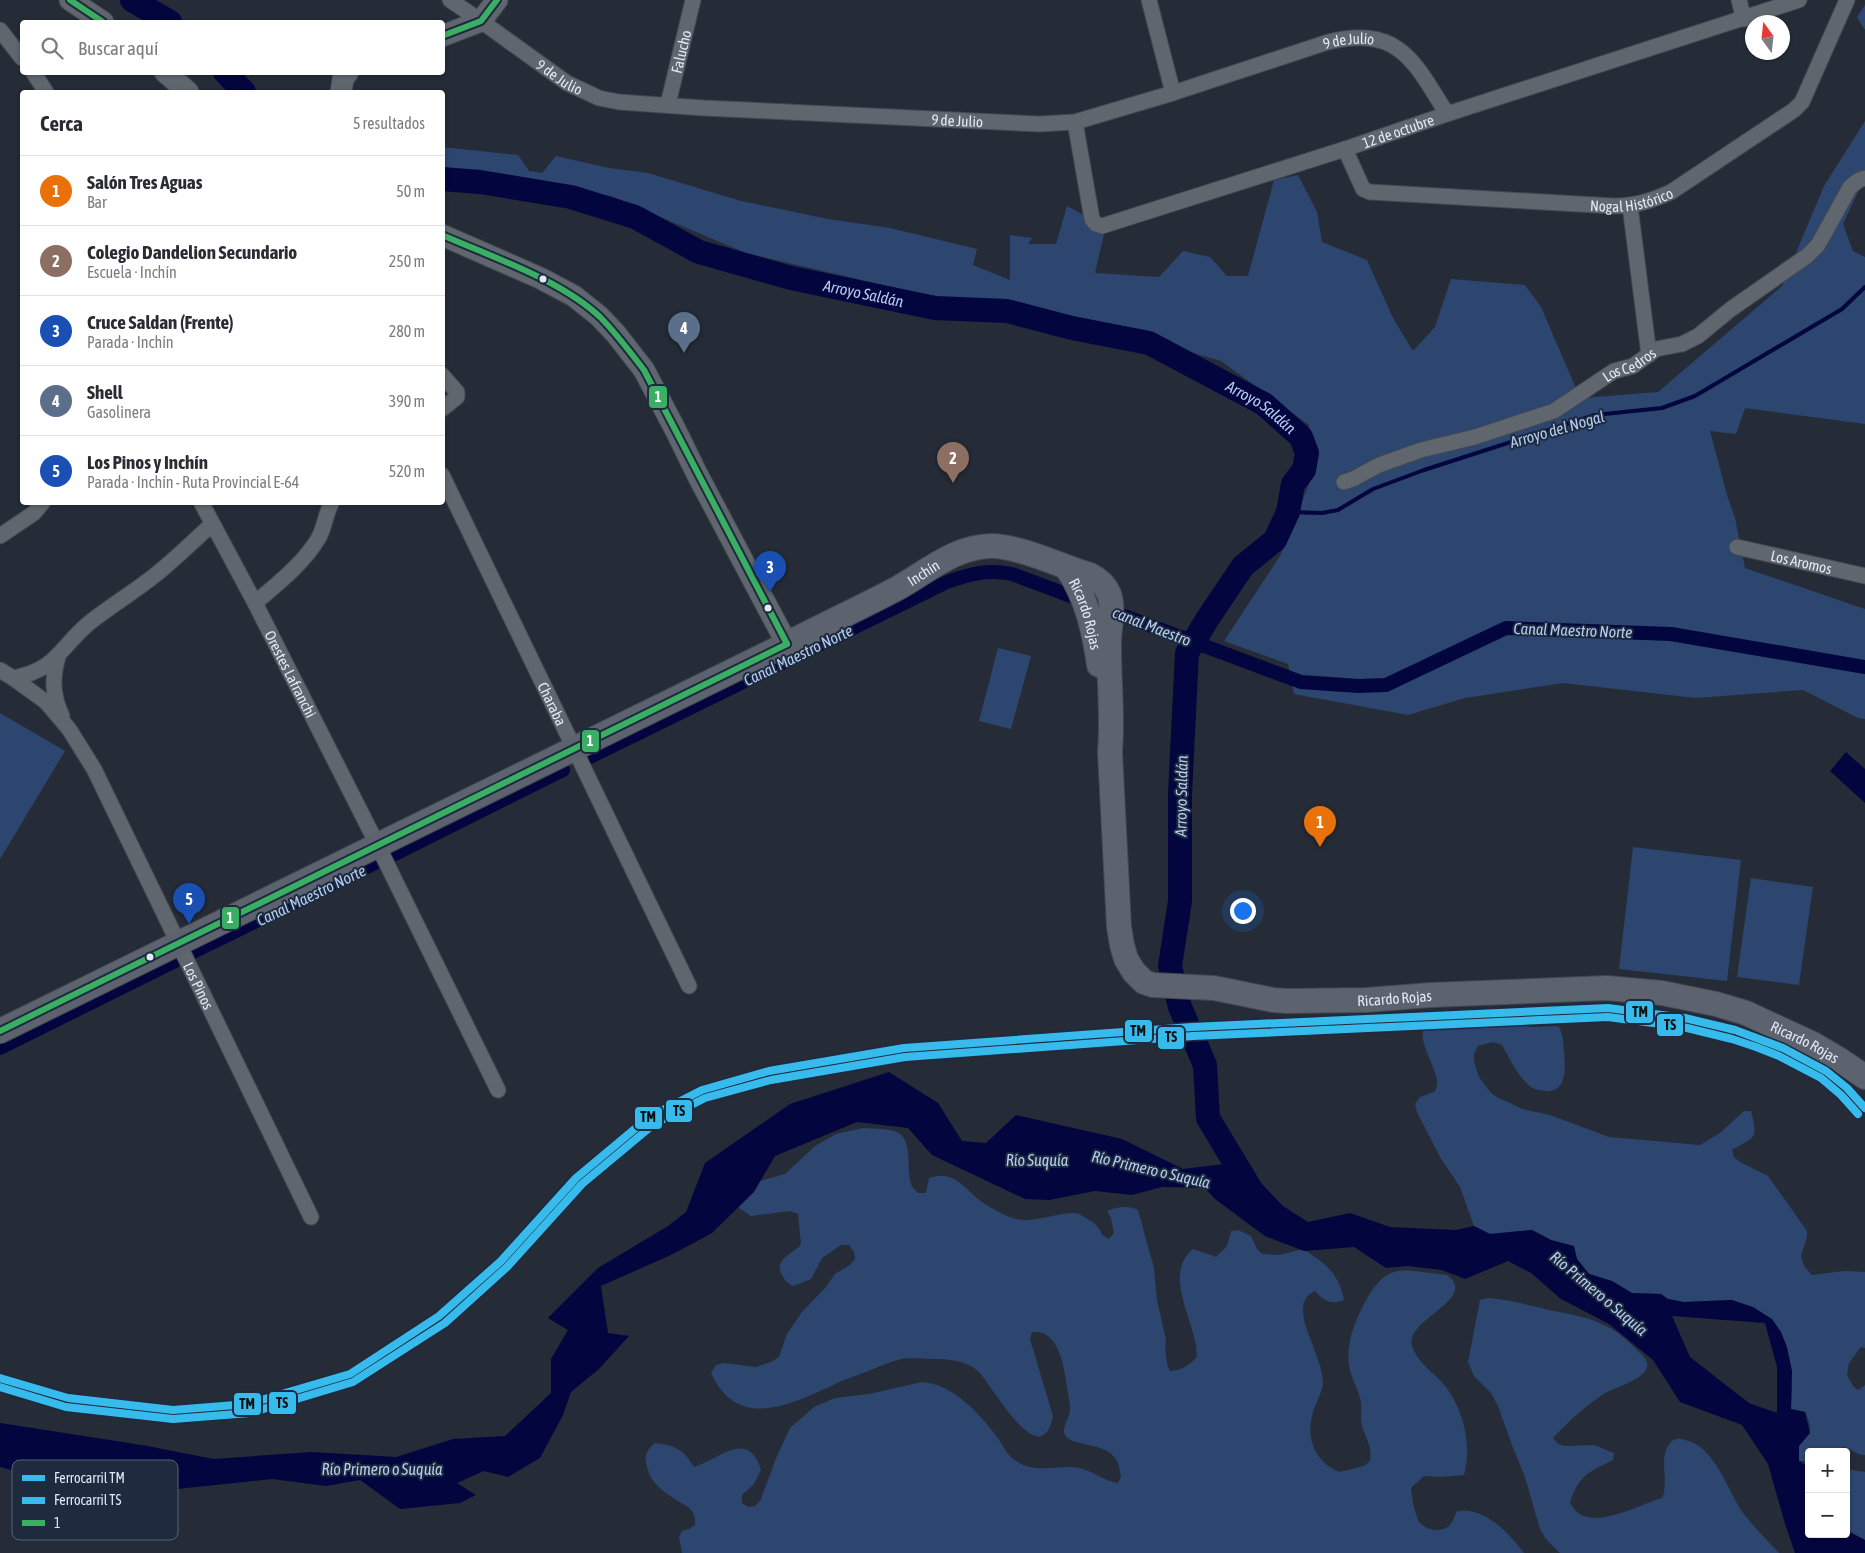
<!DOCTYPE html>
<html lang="es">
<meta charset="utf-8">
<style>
:root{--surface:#fff;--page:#f7f7f7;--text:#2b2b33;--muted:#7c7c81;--line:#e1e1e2;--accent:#d93025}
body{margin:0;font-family:"Asap Condensed",sans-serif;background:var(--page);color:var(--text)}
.controls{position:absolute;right:15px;bottom:15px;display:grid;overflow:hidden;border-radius:5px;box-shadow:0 1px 4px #0004}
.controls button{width:45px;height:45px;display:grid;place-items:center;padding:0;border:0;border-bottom:1px solid var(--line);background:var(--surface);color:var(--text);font:25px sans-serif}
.compass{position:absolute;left:1745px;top:15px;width:45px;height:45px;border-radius:50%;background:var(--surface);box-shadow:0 1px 4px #0004;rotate:345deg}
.you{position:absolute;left:1242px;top:910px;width:18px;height:18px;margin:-12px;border:4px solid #fff;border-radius:50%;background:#1a73e8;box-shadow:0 0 0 8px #1a73e833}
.badge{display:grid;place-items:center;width:32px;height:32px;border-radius:50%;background:var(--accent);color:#fff;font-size:16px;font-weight:700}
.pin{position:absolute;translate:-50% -41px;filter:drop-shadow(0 1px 2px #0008)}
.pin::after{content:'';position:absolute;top:26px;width:18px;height:15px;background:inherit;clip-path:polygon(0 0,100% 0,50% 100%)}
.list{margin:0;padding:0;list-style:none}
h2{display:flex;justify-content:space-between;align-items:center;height:65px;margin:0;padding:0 20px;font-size:21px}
h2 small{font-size:16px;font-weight:400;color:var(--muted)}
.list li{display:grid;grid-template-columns:32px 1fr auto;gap:15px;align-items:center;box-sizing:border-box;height:70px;padding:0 20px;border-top:1px solid var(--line)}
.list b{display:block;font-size:19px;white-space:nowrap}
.list p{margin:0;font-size:16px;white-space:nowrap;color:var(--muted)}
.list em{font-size:16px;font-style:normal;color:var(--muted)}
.icon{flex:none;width:28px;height:28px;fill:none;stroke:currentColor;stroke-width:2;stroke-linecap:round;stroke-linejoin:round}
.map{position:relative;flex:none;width:1865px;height:1553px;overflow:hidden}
.search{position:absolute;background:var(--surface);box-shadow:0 1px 4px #0004;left:20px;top:20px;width:425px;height:55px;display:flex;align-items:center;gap:12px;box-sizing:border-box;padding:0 18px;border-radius:5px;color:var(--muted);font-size:19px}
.panel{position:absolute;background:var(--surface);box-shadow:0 1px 4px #0004;left:20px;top:90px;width:425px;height:415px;border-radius:5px}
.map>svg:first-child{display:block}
</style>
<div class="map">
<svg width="1865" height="1553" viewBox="0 0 1865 1553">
<rect width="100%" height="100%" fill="#252c37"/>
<g fill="#2c4670">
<path d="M1865,5V29H1864L1857,17Z"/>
<path d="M1865,121V177L1843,224L1853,251L1865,257V424L1745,408L1736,434L1710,431L1727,495L1735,518L1745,568L1865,609V719L1858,718L1803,690L1696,698L1563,683L1465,698L1408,715L1294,694L1288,664L1224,641L1280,556L1311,479L1309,425L1221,361L1072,318L917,293L746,253L611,196L443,178L442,147L518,155L529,171L542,173L556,156L609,168L648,173L741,201L828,219L890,228L977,249L973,265L1010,280V235L1032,238L1028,244H1056L1067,206L1087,217L1104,234L1095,273L1159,277L1183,251L1210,257L1227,276H1248L1274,180L1298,175L1317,212L1322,242L1367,260L1393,318L1413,351L1435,327L1451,279L1525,285L1541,307L1575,386L1583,398L1658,392L1782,286L1824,186Z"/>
<path d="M998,648L1031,656L1011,729L979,721Z"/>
<path d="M0,713L65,751L0,859Z"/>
<path d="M1633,847L1741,860L1727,981L1619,969Z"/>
<path d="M1751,878L1813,887L1799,985L1737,977Z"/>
<path d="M1465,1019L1533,1027L1558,1026C1564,1034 1563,1042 1564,1052C1565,1067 1568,1092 1546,1091C1541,1090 1534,1090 1531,1087C1518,1077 1510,1059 1502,1045L1493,1042L1478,1046L1474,1054V1061L1479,1077L1491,1093L1498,1098L1506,1101L1522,1109L1550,1115L1609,1137L1700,1145L1720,1133L1744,1111H1751C1758,1138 1756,1137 1732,1150L1734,1157L1740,1162L1768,1176L1807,1231V1238L1801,1255L1804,1266L1812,1275L1844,1271L1865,1272V1348L1861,1347L1849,1363L1847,1375L1853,1386L1858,1390L1865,1385V1455H1861L1845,1447L1830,1452H1809V1461H1799C1799,1456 1798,1449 1800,1444C1809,1427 1815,1435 1805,1412L1791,1409L1792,1386L1781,1332L1732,1300L1684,1302L1668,1299L1661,1294L1632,1293L1612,1281L1589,1274L1577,1259L1573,1246L1551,1240L1532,1230L1490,1234L1474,1226L1460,1187L1440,1157L1417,1112L1415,1104L1420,1097L1434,1092C1435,1090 1437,1088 1437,1085C1440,1068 1406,1029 1433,1022C1443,1020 1455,1020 1465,1019Z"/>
<path d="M863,1128C873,1129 884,1128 894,1131C916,1137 904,1174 913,1188C913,1188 918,1193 918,1193H926L929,1178C955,1169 965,1190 982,1202C989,1207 1007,1217 1016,1219C1035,1223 1055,1213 1074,1213C1080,1213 1085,1218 1091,1221C1097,1225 1100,1229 1102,1235L1109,1239L1114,1233L1111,1218L1107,1211C1118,1207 1127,1205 1138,1210L1154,1268L1157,1300L1166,1340L1165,1348L1167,1364L1170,1371C1181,1371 1189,1365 1197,1357C1196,1352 1197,1347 1195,1341C1190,1314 1165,1272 1193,1249L1216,1257L1227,1246L1231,1231L1238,1230L1251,1236L1257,1249L1262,1254L1279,1255L1303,1249C1326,1264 1338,1272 1344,1300C1331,1305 1324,1301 1315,1291C1302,1297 1302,1307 1304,1320C1308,1337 1323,1365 1323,1383C1322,1394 1314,1405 1312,1416C1306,1440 1317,1464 1340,1472L1364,1466L1370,1461C1373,1447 1365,1438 1362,1425C1360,1418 1362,1410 1361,1402C1359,1390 1351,1378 1349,1366C1346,1344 1354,1323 1364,1304C1388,1259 1403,1271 1447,1275C1480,1299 1404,1319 1412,1346C1418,1364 1434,1372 1446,1387C1464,1412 1472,1445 1464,1475L1440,1477L1424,1476L1411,1488C1412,1499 1414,1510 1418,1520C1423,1530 1442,1534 1450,1525C1453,1521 1455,1515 1457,1511C1484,1506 1509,1533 1524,1553H682L679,1537L682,1531L689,1529L695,1525C695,1520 695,1514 691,1510C689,1507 684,1505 681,1503C667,1494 651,1485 647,1467C644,1455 646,1451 655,1443C675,1445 684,1450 694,1467C720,1459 748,1428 761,1470L754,1484L742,1495V1503L748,1507L755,1506L760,1501L777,1456L790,1428L814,1407L835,1398L869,1394L922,1382C953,1384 980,1414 997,1437C1003,1445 1007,1456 1016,1461C1038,1475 1056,1464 1079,1468C1093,1471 1104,1481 1118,1483L1121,1476C1120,1472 1119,1465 1117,1461C1106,1439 1065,1449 1064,1431C1064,1424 1070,1417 1070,1409C1070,1402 1068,1394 1067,1387C1064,1367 1059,1329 1032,1332L1030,1339L1053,1416C1041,1477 991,1383 978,1371C965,1360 948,1359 932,1359C921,1359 908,1357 898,1360C889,1362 881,1366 873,1369C859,1375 844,1379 831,1386C788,1406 737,1430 711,1373L716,1365L724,1363L756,1367L773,1361L779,1357L787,1334L802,1312L826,1287L835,1274L850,1265L855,1259L854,1252L849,1245H841L822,1258L811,1279L793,1286C787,1283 785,1281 782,1275C773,1259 794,1254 801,1244L798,1214L790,1211L751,1216L738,1207L753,1183L785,1174L815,1146L836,1134Z"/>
<path d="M1488,1298C1513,1300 1535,1307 1559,1312C1576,1315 1590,1318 1606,1326C1618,1332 1627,1340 1636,1349C1642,1355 1652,1362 1645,1371C1639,1381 1613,1388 1602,1395C1584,1407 1568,1422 1553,1438L1558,1444L1565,1446L1594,1445L1614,1453L1613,1460C1589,1472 1579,1475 1570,1502C1585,1537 1639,1504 1662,1498C1670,1481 1657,1457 1671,1442C1675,1438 1680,1438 1685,1440C1715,1446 1727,1490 1743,1513C1754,1527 1767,1540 1779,1553H1560L1546,1539L1540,1529L1525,1477L1512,1445L1498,1406L1491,1393L1474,1376L1468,1362L1480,1300Z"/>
<path d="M1846,1469L1865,1472V1540L1846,1530Z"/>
</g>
<g fill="#03053e" fill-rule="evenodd">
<path d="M1846,752L1865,769V803L1830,771Z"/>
<path d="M889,1072L938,1103L962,1141L986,1143L1016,1115L1122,1139L1183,1169L1241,1162L1283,1206L1308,1222L1350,1213L1390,1227L1456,1230L1474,1226L1490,1234L1532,1230L1551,1240L1574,1246L1577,1259L1589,1274L1612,1281L1632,1293L1661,1294L1668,1299L1684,1302L1732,1300L1753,1307L1772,1319L1781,1332L1787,1347L1792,1371L1791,1409L1805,1412L1810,1433L1799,1446V1461L1809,1467V1534H1846V1530L1865,1540V1553H1795L1785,1524L1768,1464L1742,1425L1680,1402L1653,1360L1609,1324L1561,1299L1531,1273L1508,1261L1465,1279L1442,1270L1408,1266L1386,1268L1354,1247L1304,1251L1265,1236L1215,1199L1205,1188L1162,1187L1132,1195L1095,1191L1049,1200L1025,1199L932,1155L908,1128L857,1122L775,1156L754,1192L712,1233L673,1254L601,1286L608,1333L629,1336L599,1369L571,1392L563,1415L540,1458L508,1477L484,1471L457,1483L476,1495L460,1503L400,1509L360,1480L326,1486L272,1479L120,1495L81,1489L0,1467V1423L142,1445L214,1459L311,1452L396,1457L453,1439L505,1436L551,1393V1359L568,1330L548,1318L598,1268L668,1226L686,1212L705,1163L790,1104ZM1672,1316L1765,1323L1777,1367V1413L1749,1403L1690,1357Z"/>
</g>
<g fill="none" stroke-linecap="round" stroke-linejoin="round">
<path stroke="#03053e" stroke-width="4" d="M1288,512L1322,513L1338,510L1373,489L1424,470L1595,415L1662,408L1695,396L1842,309L1865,287"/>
<g stroke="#03053e" stroke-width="14">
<path d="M590,757L947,582C970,574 988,569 1012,574L1301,682L1358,686L1386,685L1506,628L1671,634L1865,667"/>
<path d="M395,854L563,770"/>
<path d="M193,952L375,863"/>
<path d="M0,1048L177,960"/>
</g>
<g stroke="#03053e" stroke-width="24">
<path d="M132,0L170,22"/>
<path d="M225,72L244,92"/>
<path id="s1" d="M442,179L480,182L571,197L635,217L699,252L791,278L935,308L1007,311L1072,328L1149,343L1264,404L1301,437L1307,453L1304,470L1293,484L1288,512L1275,540L1243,566L1208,618L1187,653L1180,794V901L1170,966L1180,1007L1205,1065L1208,1118L1252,1191"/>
</g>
<g stroke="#424751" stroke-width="17">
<g id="street">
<path id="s2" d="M450,0L481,21L567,83L599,98L619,102L704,108L1039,124L1075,122L1173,93L1328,42C1399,25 1414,61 1447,114"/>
<path d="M1149,0L1173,93"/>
<path d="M1739,0L1744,19"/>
<path d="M0,30L22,58"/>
<path d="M33,72L46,92"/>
<path id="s3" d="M668,104L693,0"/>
<path id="s4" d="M1075,122L1092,219L1096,224L1102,226L1345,149L1447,114L1799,0"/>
<path id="s5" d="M1345,149L1363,189L1370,192L1613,206C1635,206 1651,201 1671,192L1794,110L1802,102L1847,0"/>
<path d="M1630,206L1649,355"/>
<path d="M442,375L457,392V397L442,409"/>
<path id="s6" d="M442,475L689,986"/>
<path id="s7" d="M1344,482L1353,479L1379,465L1421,450L1475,437L1554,411L1614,371L1633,366L1656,349L1682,344L1698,336L1731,309L1807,256L1818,245L1850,187L1859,180L1865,178"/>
<path id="s8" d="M201,502L255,603L378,846L498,1090"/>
<path d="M0,536L34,513L43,502"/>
<path id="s9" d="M1737,547L1865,576"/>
<path d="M255,603C277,584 303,564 318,539C325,528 325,514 332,502"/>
<path d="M58,657C52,678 52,695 62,716"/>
<path d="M0,670L13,678C56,670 58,650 88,624C110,606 136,591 159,572C177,557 195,540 212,524"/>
<path id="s10" d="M13,678L46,702L69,729L94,769L311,1217"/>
</g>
</g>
<g stroke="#424751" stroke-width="23">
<g id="secondary">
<path d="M70,0L103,22"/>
<path d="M442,36L481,21L497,0"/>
<path d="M165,72L188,92"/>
<path d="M341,92L343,79L348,72"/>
<path d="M442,235L540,278L574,296L599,316L616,334L644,370L675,429L698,476L787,644"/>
</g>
</g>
<g stroke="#424751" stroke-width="26">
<g id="primary">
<path id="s11" d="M1067,568C1087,598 1094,631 1099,665"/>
<path id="s12" d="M0,1031L787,644C823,625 860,608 896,589C927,572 955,546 992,546C1019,546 1063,567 1090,575C1098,579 1105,584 1109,594C1115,611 1108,630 1109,648C1109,683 1113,717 1110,752L1119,927L1122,945L1126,959L1134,972L1144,982L1153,985L1214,988L1273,1000L1288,1001L1366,1000L1431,995L1607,988L1662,993L1716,1004L1746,1013L1813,1044L1840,1060L1865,1077"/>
</g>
</g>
<use href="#street" stroke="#60666e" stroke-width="15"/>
<use href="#secondary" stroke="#60666e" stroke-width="21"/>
<use href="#primary" stroke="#5c636f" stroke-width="24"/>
<g stroke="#1e2a3e" stroke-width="10">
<g id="bus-1">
<path d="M70,0L103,22"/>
<path d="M442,36L481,21L497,0"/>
<path d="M442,235C492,257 561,280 600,317C616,333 630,352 644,370L787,644"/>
<path d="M0,1031L787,644"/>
</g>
</g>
<use href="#bus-1" stroke="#3aaf64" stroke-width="6"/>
<g stroke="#1e2a3e" stroke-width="11">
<path id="rail-1" d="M0,1378L68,1398L173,1410L248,1404L350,1374L439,1316L501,1261L576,1178L649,1117L702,1090L769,1071L904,1048L1192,1027L1608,1008L1685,1018L1735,1030L1783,1048L1826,1071L1847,1088L1865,1108"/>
</g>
<g stroke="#1e2a3e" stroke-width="11">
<path id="rail-2" d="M0,1387L66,1407L173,1419L250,1413L353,1382L445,1323L507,1267L582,1184L654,1124L705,1098L771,1080L905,1057L1193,1036L1608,1017L1683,1027L1732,1039L1756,1047L1779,1056L1821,1078L1841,1095L1858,1114"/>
</g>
<use href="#rail-1" stroke="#37bbed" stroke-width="8"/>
<use href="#rail-2" stroke="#37bbed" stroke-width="8"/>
</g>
<g fill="#e1e9f6" stroke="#1e2a3e" stroke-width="2">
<circle cx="543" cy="279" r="4.5"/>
<circle cx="768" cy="608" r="4.5"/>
<circle cx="150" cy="957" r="4.5"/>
</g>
<g text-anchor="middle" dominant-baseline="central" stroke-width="4" stroke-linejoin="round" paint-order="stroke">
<g font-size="15" fill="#e1e9f6" stroke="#1e2a3e">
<text stroke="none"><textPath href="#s2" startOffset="942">9 de Julio</textPath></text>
<text stroke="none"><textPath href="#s3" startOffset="54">Falucho</textPath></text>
<text stroke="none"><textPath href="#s2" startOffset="134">9 de Julio</textPath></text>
<text stroke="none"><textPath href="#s2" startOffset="538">9 de Julio</textPath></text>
<text stroke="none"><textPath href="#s4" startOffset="422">12 de octubre</textPath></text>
<text stroke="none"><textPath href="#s5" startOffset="314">Nogal Histórico</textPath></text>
<text stroke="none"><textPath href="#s7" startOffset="311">Los Cedros</textPath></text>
<text stroke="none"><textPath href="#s9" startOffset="66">Los Aromos</textPath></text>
<text stroke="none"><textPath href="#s12" startOffset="1031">Inchín</textPath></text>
<text stroke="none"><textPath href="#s11" startOffset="50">Ricardo Rojas</textPath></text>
<text stroke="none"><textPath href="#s8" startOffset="194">Orestes Lafranchi</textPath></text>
<text stroke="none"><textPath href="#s6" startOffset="254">Charaba</textPath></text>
<text stroke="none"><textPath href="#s10" startOffset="364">Los Pinos</textPath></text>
<text stroke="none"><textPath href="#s12" startOffset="1884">Ricardo Rojas</textPath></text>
<text stroke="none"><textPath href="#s12" startOffset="2304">Ricardo Rojas</textPath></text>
</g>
<g font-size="16" font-style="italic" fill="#b5ccf1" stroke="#1e2a3e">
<text stroke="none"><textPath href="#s1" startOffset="440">Arroyo Saldán</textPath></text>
<text stroke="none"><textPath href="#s1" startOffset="860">Arroyo Saldán</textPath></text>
<text transform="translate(1557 429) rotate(-16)">Arroyo del Nogal</text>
<text transform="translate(1152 626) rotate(21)">canal Maestro</text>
<text transform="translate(1573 630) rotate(2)">Canal Maestro Norte</text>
<text transform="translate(798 655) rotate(-26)">Canal Maestro Norte</text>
<text transform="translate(1181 796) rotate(-89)">Arroyo Saldán</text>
<text transform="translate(311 895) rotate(-26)">Canal Maestro Norte</text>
<text x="1037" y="1160">Río Suquía</text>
<text transform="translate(1151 1169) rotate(13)">Río Primero o Suquía</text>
<text transform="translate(1599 1293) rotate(40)">Río Primero o Suquía</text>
<text x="382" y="1469">Río Primero o Suquía</text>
</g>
</g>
<rect x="12" y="1460" width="166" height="80" rx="8" fill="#1e2a3e" stroke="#586375" stroke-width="1"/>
<rect x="22" y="1475" width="23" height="6" fill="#37bbed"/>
<rect x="22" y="1497" width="23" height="7" fill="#37bbed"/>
<rect x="22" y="1520" width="23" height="6" fill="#3aaf64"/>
<g font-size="14" fill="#e1e9f6">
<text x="54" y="1483">Ferrocarril TM</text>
<text x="54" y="1505">Ferrocarril TS</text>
<text x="54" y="1528">1</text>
</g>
<g stroke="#1e2a3e" stroke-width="2">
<rect x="648" y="385" width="20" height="24" rx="5" fill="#3aaf64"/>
<rect x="581" y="729" width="19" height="24" rx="5" fill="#3aaf64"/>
<rect x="221" y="906" width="19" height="24" rx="5" fill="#3aaf64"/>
<rect x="1625" y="1000" width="29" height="24" rx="5" fill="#37bbed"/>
<rect x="1656" y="1013" width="28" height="24" rx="5" fill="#37bbed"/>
<rect x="1124" y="1019" width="29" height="24" rx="5" fill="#37bbed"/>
<rect x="1157" y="1026" width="28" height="24" rx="5" fill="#37bbed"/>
<rect x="665" y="1099" width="28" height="24" rx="5" fill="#37bbed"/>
<rect x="634" y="1106" width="29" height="24" rx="5" fill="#37bbed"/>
<rect x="268" y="1391" width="29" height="24" rx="5" fill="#37bbed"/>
<rect x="233" y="1392" width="29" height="24" rx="5" fill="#37bbed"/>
</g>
<g font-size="14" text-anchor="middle" font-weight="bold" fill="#fff">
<text x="658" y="402">1</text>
<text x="590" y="746">1</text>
<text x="230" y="923">1</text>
</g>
<g font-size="14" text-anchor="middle" font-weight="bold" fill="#111">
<text x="1640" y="1017">TM</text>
<text x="1670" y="1030">TS</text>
<text x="1138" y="1036">TM</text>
<text x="1171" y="1042">TS</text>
<text x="679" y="1116">TS</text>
<text x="648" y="1122">TM</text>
<text x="282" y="1408">TS</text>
<text x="247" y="1409">TM</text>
</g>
</svg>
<div class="controls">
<button>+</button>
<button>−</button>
</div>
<svg class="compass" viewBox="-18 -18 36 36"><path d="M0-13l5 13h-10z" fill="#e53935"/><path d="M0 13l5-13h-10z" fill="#7c7c81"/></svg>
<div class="you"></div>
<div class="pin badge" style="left:1320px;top:847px;background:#e8710a">1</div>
<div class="pin badge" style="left:953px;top:483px;background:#8d6e63">2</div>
<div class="pin badge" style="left:770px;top:592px;background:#1a4fb4">3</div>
<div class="pin badge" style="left:684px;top:353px;background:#5c6f8a">4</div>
<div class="pin badge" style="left:189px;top:924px;background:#1a4fb4">5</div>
<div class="search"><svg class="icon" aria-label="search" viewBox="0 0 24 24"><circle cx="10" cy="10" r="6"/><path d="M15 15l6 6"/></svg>Buscar aquí</div>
<section class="panel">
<h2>Cerca<small>5 resultados</small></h2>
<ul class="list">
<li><span class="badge" style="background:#e8710a">1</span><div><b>Salón Tres Aguas</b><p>Bar</p></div><em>50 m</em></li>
<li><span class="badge" style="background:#8d6e63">2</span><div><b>Colegio Dandelion Secundario</b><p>Escuela · Inchín</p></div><em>250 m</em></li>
<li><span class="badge" style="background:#1a4fb4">3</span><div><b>Cruce Saldan (Frente)</b><p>Parada · Inchín</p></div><em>280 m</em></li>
<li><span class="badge" style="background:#5c6f8a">4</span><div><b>Shell</b><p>Gasolinera</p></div><em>390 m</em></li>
<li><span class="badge" style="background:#1a4fb4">5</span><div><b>Los Pinos y Inchín</b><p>Parada · Inchín - Ruta Provincial E-64</p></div><em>520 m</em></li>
</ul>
</section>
</div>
